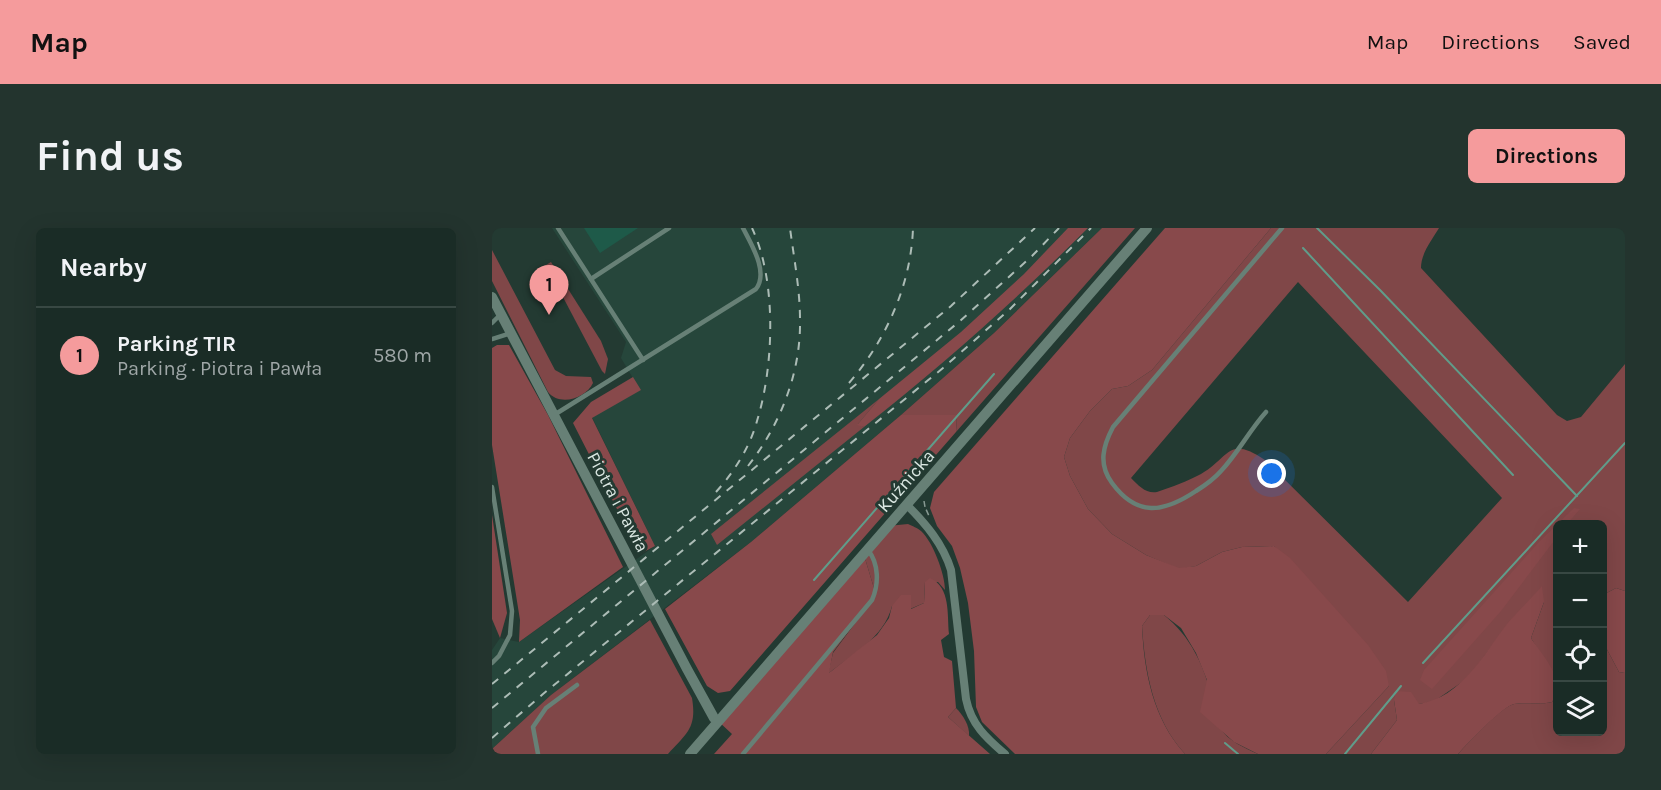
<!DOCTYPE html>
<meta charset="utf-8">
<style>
:root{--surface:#1a2c26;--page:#23342e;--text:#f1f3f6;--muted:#9fa7a7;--line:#384843;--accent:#f59b9c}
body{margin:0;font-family:Karla,sans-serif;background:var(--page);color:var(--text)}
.controls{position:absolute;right:18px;bottom:18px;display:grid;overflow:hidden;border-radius:9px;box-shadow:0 6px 24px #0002}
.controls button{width:54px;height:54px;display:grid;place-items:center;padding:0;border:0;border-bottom:2px solid var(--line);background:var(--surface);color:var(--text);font:30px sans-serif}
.you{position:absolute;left:780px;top:246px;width:21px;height:21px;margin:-15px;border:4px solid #fff;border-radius:50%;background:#1a73e8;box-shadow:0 0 0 9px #1a73e833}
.badge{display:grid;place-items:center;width:39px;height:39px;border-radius:50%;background:var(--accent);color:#111;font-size:20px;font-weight:700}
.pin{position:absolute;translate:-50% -50px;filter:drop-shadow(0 2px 3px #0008)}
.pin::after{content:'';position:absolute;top:32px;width:21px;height:18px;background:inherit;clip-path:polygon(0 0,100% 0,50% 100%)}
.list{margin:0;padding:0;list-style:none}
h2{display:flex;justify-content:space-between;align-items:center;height:78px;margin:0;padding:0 24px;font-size:26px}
h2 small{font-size:20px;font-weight:400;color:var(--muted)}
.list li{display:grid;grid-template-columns:39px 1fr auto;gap:18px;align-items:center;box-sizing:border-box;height:96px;padding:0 24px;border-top:2px solid var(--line)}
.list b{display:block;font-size:22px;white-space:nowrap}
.list p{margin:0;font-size:20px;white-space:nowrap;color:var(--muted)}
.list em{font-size:20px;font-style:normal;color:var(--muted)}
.icon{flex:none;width:33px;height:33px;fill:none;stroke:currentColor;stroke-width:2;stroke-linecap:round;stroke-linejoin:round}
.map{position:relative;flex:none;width:1133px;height:526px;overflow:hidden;border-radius:9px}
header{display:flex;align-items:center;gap:36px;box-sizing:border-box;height:84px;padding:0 30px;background:var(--accent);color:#111}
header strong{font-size:28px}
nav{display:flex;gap:33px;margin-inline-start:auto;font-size:21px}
.intro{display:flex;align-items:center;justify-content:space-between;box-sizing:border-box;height:144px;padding:0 36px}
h1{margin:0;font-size:42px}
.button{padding:15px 27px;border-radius:9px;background:var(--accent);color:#111;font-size:21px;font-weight:700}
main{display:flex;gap:36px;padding:0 36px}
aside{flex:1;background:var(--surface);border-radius:9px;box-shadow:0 6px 24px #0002}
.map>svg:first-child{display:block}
</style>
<header>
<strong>Map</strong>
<nav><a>Map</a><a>Directions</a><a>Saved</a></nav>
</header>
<div class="intro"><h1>Find us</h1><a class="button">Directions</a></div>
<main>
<aside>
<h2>Nearby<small></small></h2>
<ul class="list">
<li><span class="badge">1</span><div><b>Parking TIR</b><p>Parking · Piotra i Pawła</p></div><em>580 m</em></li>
</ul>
</aside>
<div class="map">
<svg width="1133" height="526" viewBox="0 0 1133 526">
<rect width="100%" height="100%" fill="#233a32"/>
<path fill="#26463b" d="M60,0H610L502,105L409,187L259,314L59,467L0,521V422L8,410L27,414L163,318L100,189L148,162L129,130L134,114Z"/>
<g fill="#804748" fill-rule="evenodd">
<path d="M610,0H643L464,204L465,187H409L502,105Z"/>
<path d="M779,0H947C940,12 929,25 929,40L1065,187L1075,193L1089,189L1133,136V363L1124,360L1111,367L1110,296H1066L1065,453L1039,410L1052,374L1016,396L976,450L941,474L927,476L902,472L905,492L879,526H834L897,458L782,318L750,319L730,324L704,338L687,341L654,327L620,306L596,281L578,248L572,229L578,210L598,183L620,161L636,158L660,142ZM806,54L1010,270L916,374L773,232C736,207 738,229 709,246C696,253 680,259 665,264C654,266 647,258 639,250Z"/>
<path d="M0,22L63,142L74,148L99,149L101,155C94,170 68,179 56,164L0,53Z"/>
<path d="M59,34L109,113L116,131L113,146L110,143L54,37Z"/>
<path d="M387,171L366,196L372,199L225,317L219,306Z"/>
<path d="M416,296C420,298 426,300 429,303C441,314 453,346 453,362L446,354H433L432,375L418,381V375L400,378C392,410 360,426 336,446L341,425L384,367L372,327L396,298Z"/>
<path d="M658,387H672C699,409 711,436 720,469C722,478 723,492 728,500C736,513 753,520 766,526H693C661,491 653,444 650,398Z"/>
<path d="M158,392L200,470C205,500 195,505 176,526H0V521L59,467Z"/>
<path d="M1111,414L1127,444L1133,445V526H966C976,515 1009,479 1022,476C1032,474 1047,477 1060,474L1065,466L1066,503H1110Z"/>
<path d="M464,480C471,487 478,498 477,508L456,489Z"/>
</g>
<g fill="#88494b">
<path d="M576,0H596C525,71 451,137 372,199L365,197L387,171L469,104L532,46Z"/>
<path d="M673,0H779L660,142L636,158L620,161L598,183L578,210L572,229L578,248L596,281L620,306L654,327L687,340L704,338L730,324L750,319L782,318L798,330L876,417L894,443L897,458L834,526H766L742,514L708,484L715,452L704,425L689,400L672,387H658L650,398C652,444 661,491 693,526H523L490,494L484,479L482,423L476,375L468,340L460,318L445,298L438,280L442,264Z"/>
<path d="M5,117H17L56,187L131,339L27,414L28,392L0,217V120Z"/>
<path d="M141,149L149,162L100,190L163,318L148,326L81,195L99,174Z"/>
<path d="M409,187H465L464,204L238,463L226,465L215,458L173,381L259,314Z"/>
<path d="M1082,280L1088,281L1075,296H1066L1065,309L1009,383L940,461L928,452L932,442L1047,314Z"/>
<path d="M0,287L15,385L8,410L0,391Z"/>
<path d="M372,327L384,367L341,424L337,445L385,407L397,390L400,378L409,367H419V381L432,375L433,354L438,350C459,359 455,387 457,406L449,412L452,429L460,433L464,480L456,489L498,526H222L240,506L226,493Z"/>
<path d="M1050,358L1052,374L1039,410C1052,430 1075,452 1060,474C1047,477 1032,474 1022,476C1010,479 976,515 966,526H879L905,492L902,472L904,463L919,464L927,476C970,469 991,427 1015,396C1026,383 1039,371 1050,358Z"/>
<path d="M1124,360L1133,363V445L1127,444L1111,414V367Z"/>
</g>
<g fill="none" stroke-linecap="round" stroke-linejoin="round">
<g stroke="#609c8a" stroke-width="2">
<path d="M825,0L888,62L1085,268"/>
<path d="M811,20L1021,247"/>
<path d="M322,352L502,146"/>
<path d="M931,435L1133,215"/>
<path d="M733,515L746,526"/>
<path d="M853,526L909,458"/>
</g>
</g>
<path fill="#1e5a49" d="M92,0H146L108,25Z"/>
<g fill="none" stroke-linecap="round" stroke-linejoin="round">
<path stroke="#879992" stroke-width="1.5" stroke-dasharray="6 3" stroke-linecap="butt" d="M432,273L433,279L437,288"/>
<g stroke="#678076" stroke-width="4.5">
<path d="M66,0L151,132"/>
<path d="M99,51L177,0"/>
<path d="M0,95L8,87"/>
<path d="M0,111L19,105"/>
<path d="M774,184C757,203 746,225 729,243C722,251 712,258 704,263C671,285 645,289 620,255C606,236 611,218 621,199L790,0"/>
<path d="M62,187L264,61C277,44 259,16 251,0"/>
<path d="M0,259L20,383L18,407L7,428L0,435"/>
<path d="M46,526L41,499L54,480L85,457"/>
<path d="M251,526L380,372C387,356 387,336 376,322"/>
</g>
<path stroke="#678076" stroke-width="8" d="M415,277C434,296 451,316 459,342L474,471C479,496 494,510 513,526"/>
<g stroke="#678076" stroke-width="10">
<path d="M0,69L195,441L222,490L226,493"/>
<path d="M198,526L655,0"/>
</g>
<g stroke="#acbcb6" stroke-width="2" stroke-dasharray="8 8" stroke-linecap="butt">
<path d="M357,155C394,112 419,57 421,0"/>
<path d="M256,238C288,197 309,145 308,92C308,61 302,31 298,0"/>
<path d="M224,264C242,244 258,219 265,193C282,138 285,53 260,0"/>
<path d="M0,456L459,78L543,0"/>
<path d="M0,480L468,93L540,28L567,0"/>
<path d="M0,510L51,466L451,140L517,82L599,0"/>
</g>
</g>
<g text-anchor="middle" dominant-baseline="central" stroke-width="6" stroke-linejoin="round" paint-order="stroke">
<g font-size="18" fill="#dae7e2" stroke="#233a32">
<text transform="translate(414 253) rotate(-49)">Kuźnicka</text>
<text transform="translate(126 274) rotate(62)">Piotra i Pawła</text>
</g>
</g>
</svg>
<div class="controls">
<button>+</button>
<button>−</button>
<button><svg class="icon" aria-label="locate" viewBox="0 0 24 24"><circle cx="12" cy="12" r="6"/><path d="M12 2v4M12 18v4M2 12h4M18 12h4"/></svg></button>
<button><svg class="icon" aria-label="layers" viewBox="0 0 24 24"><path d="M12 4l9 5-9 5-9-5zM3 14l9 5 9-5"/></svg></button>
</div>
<div class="you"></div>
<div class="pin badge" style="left:57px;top:87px">1</div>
</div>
</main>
